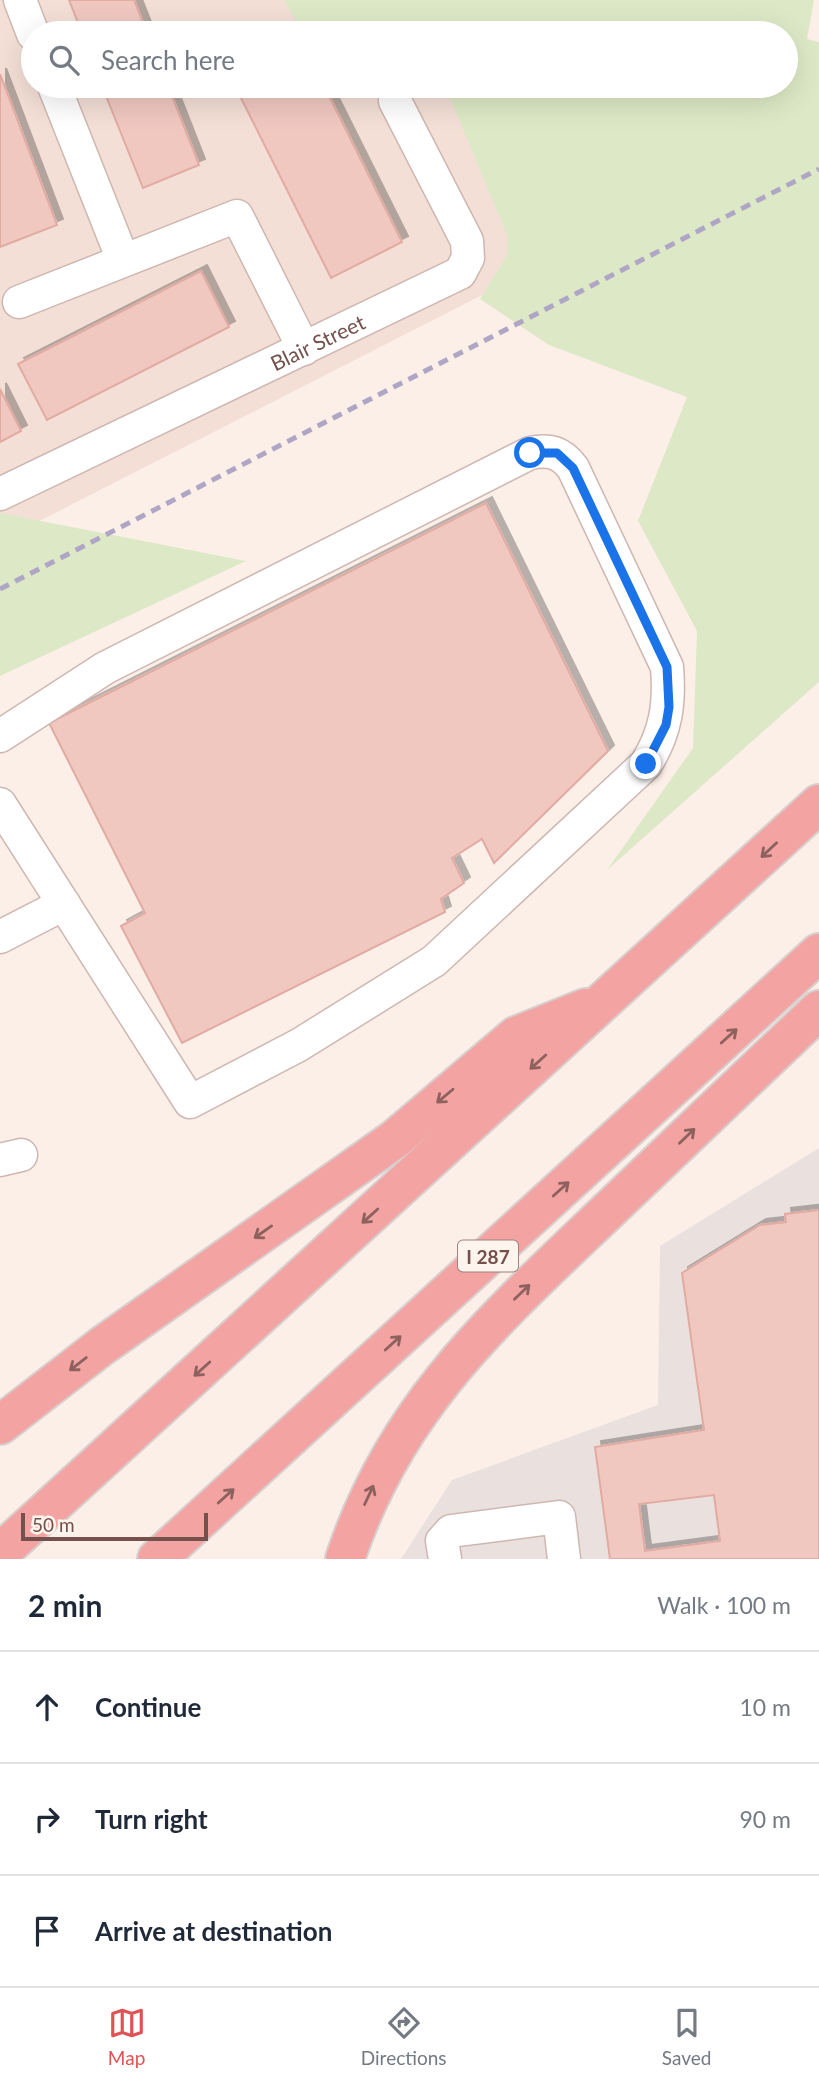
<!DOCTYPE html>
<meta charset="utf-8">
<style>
:root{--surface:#fff;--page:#f2f2f3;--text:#1f2937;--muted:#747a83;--line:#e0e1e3;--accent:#df5355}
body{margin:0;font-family:Lato,sans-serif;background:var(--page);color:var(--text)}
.scale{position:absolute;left:21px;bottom:18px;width:187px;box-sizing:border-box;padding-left:7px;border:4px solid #74514d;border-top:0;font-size:19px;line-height:24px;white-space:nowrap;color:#74514d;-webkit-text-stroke:5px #fef4ee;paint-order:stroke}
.stop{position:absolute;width:21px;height:21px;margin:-16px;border:5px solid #1a73e8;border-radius:50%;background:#fff}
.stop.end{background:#1a73e8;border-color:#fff;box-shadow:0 2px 7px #0008}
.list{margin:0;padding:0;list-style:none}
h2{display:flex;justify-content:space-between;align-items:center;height:91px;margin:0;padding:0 28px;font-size:30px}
h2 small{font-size:23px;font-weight:400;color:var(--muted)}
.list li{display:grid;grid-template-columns:46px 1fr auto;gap:21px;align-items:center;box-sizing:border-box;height:112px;padding:0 28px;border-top:2px solid var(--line)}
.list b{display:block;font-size:26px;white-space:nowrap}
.list em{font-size:23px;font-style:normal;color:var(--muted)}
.icon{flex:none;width:38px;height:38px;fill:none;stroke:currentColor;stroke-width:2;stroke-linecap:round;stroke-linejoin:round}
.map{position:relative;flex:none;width:819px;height:1559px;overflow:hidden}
.search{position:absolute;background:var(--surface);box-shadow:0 7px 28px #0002;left:21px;right:21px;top:21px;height:77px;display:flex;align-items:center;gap:18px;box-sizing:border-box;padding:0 24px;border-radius:38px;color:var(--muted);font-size:26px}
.sheet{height:427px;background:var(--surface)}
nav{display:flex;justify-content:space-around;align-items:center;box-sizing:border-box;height:98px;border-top:2px solid var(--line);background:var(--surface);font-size:19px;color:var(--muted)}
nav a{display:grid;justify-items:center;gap:4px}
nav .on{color:var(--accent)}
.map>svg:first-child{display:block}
</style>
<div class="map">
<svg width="819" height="1559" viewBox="0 0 819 1559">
<defs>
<filter id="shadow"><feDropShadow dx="6" dy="-6" stdDeviation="0" flood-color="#0004"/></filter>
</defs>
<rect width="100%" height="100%" fill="#fbefe8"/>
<path fill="#f3dfd6" d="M0,0H428L443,33H33V86H466L543,264L0,541Z"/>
<path fill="#eae1de" d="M819,1148V1559H401L452,1480L658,1405L660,1246Z"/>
<g fill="#dde9c6">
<path d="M284,0H814L807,39L819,42V682L607,870L693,748L697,631L638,521L687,397L549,345L480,299L507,255V235L445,86H786V33H303Z"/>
<path d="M0,513L246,561L0,676Z"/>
</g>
<g fill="#f0c8c0" stroke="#e2aba2" stroke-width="2" fill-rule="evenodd" filter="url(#shadow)">
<path d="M69,0H134L147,33H82Z"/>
<path d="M0,74L57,225L0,247Z"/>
<path d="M102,86H168L199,165L143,188Z"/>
<path d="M260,86H324L402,242L331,278L240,96Z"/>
<path d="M201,271L229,327L47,420L18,364Z"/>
<path d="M0,389L21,431L0,442Z"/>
<path d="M486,503L608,751L494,863L482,839L452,858L464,883L441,899L445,912L182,1043L121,926L145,913L49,723Z"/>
<path d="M819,1210V1559H610L595,1447L704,1430L682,1273L760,1225L786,1222L785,1214ZM714,1495L720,1541L645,1551L639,1504Z"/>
</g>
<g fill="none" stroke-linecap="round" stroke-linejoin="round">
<g stroke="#cfb7b1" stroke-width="35">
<g id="minor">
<path d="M20,0L33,34"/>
<path d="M54,86L123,260"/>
<path d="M19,302L237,216L304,349"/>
<path id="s1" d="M0,494L460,273L468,258L467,241L395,101"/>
<path d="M0,736L105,668L530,453C549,449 561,452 573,468L667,667C670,704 666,732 646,764L434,961L299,1045L190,1102L0,804"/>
<path d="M0,937L64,904"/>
<path d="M0,1160L21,1155"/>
<path d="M445,1559L442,1541L451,1531L559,1517L564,1559"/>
</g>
</g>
<g stroke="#d8cecd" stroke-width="42">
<g id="highway">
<path d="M0,1425L102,1346L395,1139L516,1036L586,1008"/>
<path d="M0,1553L819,804"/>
<path d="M157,1559L819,953"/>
<path d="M345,1559C396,1404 497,1317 611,1208C680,1142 750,1076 819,1010"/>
</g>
</g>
<use href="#minor" stroke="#fff" stroke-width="32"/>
<use href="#highway" stroke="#f3a3a2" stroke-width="38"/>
<path stroke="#afa6c5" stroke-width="5" stroke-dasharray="10 7" stroke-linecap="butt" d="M0,589L819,169"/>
</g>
<defs><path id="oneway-shaft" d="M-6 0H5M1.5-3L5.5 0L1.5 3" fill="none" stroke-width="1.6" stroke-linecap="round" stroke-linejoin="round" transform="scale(1.75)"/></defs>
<g stroke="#8d615e">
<use href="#oneway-shaft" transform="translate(769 850) rotate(137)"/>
<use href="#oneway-shaft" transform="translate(729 1036) rotate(-42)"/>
<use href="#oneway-shaft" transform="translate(538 1062) rotate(138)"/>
<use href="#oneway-shaft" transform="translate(445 1096) rotate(140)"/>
<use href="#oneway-shaft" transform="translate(687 1136) rotate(-44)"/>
<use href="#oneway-shaft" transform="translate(561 1189) rotate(-42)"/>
<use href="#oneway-shaft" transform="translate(370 1216) rotate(138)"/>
<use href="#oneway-shaft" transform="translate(263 1232) rotate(145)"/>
<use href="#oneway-shaft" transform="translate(522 1292) rotate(-44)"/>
<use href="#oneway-shaft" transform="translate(393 1343) rotate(-42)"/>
<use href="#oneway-shaft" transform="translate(78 1364) rotate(142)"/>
<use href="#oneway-shaft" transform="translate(202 1369) rotate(138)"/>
<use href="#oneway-shaft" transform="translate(369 1495) rotate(-65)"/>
<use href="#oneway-shaft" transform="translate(226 1496) rotate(-42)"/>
</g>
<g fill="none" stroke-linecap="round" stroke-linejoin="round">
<path stroke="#1a73e8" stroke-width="9" d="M530,453H557L573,468L667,667L669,707L666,725L646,764"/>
</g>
<g text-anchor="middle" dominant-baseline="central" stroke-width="5" stroke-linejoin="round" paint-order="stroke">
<rect fill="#fef4ee" stroke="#9d827d" stroke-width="2" x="458" y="1240.5" width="60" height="31" rx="5"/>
<g font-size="19" font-weight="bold" fill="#74514d">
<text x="488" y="1256">I 287</text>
</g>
<g font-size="21" fill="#74514d" stroke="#fef4ee">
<text stroke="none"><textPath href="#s1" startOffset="352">Blair Street</textPath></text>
</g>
</g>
</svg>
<div class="scale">50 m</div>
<div class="stop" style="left:530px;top:453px"></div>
<div class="stop end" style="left:646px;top:764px"></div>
<div class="search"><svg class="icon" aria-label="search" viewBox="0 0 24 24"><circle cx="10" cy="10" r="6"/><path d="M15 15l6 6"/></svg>Search here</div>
</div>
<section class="sheet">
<h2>2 min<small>Walk · 100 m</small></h2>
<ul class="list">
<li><svg class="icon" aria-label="ahead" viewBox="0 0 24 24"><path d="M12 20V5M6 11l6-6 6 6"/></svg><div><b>Continue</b></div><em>10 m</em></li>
<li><svg class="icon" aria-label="right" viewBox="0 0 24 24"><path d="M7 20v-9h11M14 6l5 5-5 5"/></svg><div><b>Turn right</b></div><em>90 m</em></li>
<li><svg class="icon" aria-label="arrive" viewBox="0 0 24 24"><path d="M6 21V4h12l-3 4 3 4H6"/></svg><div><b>Arrive at destination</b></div></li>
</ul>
</section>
<nav>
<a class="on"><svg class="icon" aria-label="map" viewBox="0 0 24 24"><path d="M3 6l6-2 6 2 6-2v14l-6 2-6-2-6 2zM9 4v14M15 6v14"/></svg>Map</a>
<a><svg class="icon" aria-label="directions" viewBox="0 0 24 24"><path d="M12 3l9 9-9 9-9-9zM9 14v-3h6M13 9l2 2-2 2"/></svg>Directions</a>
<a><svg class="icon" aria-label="saved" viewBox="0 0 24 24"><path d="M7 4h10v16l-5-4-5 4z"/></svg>Saved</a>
</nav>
